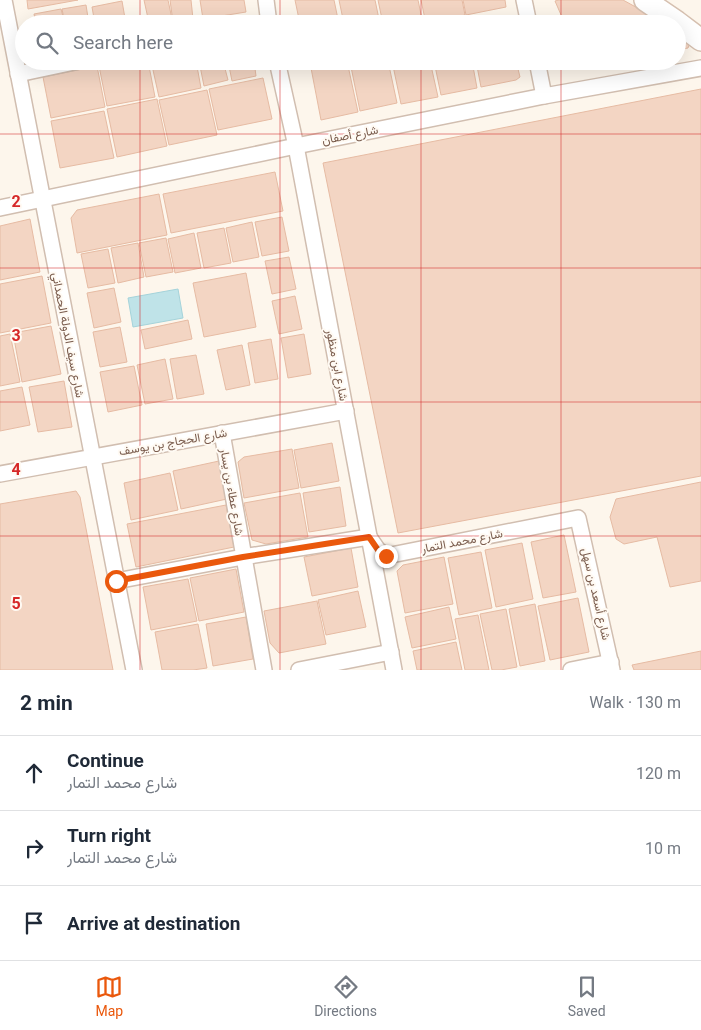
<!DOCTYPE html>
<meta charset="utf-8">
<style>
:root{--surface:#fff;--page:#f6f6f7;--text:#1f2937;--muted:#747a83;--line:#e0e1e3;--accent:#ea580c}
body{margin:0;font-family:Roboto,Vazirmatn,sans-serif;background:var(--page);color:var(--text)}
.stop{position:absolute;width:15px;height:15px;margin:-11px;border:4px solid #ea580c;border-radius:50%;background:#fff}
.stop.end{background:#ea580c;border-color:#fff;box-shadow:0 1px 5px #0008}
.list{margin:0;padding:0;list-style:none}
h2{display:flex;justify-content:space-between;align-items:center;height:65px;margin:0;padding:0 20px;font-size:21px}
h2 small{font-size:16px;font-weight:400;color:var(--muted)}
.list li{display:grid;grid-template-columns:32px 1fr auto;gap:15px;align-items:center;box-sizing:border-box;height:75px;padding:0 20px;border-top:1px solid var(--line)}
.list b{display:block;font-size:19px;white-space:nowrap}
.list p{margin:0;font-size:16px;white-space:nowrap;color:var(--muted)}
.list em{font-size:16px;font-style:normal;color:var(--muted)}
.icon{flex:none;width:28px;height:28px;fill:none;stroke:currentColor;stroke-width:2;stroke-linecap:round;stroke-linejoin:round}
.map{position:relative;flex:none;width:701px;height:670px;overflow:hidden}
.search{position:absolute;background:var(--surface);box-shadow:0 5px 20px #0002;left:15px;right:15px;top:15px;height:55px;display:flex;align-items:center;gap:12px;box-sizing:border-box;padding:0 18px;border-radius:28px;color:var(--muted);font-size:19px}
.sheet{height:290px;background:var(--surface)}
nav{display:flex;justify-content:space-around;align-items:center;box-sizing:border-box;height:70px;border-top:1px solid var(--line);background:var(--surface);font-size:14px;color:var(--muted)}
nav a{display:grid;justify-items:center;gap:2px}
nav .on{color:var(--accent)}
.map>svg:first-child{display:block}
</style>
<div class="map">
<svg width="701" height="670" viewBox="0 0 701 670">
<rect width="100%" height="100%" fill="#fdf6ec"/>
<path fill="#bfe3e8" stroke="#a5d3da" d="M178,289L183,318L133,327L128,298Z"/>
<g fill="#f3d5c3" stroke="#e6bba3">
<path d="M27,0H78L28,9Z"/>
<path d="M144,0H168L172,19L149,23Z"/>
<path d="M170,0H191L193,19L173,22Z"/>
<path d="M200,0H244L246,12L203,19Z"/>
<path d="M295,0H334L339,24H300Z"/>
<path d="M339,0H375L380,24H344Z"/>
<path d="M378,0H418L423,24H383Z"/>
<path d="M421,0H462L465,15L426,24Z"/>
<path d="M463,0H505L506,7L466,15Z"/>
<path d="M559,0H623L652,16L663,24H565L555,1Z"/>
<path d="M122,1L126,24H95L92,7Z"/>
<path d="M86,5L89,24H65L62,9Z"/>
<path d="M61,9L65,24H36L34,14Z"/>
<path d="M677,34L690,43L688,48L677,50Z"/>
<path d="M126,61H148L155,97L107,106L99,66Z"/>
<path d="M151,61H196L201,88L159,97Z"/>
<path d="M199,61H223L228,80L204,86Z"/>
<path d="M228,61H254L256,76L232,81Z"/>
<path d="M347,61L358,112L321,120L311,68Z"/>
<path d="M388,61L397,103L360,111L350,62Z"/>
<path d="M392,61H430L438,97L401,104Z"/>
<path d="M434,61H472L477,88L441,95Z"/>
<path d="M476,61H516L520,77L516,80L481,87Z"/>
<path d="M580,61H615L583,67Z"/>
<path d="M97,66L105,107L51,118L43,77Z"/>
<path d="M263,78L272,119L218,130L209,89Z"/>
<path d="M701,89V476L398,533L323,163Z"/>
<path d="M207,90L217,135L169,145L159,100Z"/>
<path d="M157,99L167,146L117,157L107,109Z"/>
<path d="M104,111L114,158L60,168L51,121Z"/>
<path d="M275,172L283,211L171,233L163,194Z"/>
<path d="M159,194L167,235L77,253L71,218L77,210Z"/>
<path d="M282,217L289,251L262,256L255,222Z"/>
<path d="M30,219L40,272L0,280V226Z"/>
<path d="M252,222L259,257L233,262L226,228Z"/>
<path d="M224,228L231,263L204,268L197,233Z"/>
<path d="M194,233L201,268L175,273L168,239Z"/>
<path d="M166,238L173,272L146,277L139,243Z"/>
<path d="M138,243L144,277L118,283L111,248Z"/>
<path d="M108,249L115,283L88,288L81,254Z"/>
<path d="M289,257L296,289L272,294L265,261Z"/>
<path d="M246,273L256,327L204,337L193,283Z"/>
<path d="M42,276L51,323L0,333V284Z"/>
<path d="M114,288L121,322L94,328L87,293Z"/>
<path d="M295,296L302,329L279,334L272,301Z"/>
<path d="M188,320L192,339L145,349L141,330Z"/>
<path d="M51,326L61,374L22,382L13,333Z"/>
<path d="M120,327L127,362L100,367L93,332Z"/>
<path d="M10,334L20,382L0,386V336Z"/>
<path d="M304,334L311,374L288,378L281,338Z"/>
<path d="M271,339L278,379L255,383L248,343Z"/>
<path d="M242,345L250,385L226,390L217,350Z"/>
<path d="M196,355L204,394L177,399L170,359Z"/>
<path d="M165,359L173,399L145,404L137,365Z"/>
<path d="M134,366L142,405L108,412L100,372Z"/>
<path d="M64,381L72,427L38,432L29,387Z"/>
<path d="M22,387L30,425L0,431V391Z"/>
<path d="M332,443L339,481L301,488L294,450Z"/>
<path d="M292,449L299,488L244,498L238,462L244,457Z"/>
<path d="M219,461L227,499L181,509L173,471Z"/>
<path d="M170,473L178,510L131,520L124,483Z"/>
<path d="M701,482V581L670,587L657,537L624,544L616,539L610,517L616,499Z"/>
<path d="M340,487L346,526L309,532L303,493Z"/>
<path d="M76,491L80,497L113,670H0V504Z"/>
<path d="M300,493L308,537L266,544L252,540L244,503Z"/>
<path d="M226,505L234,547L136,567L127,524Z"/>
<path d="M564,535L576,592L543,598L531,542Z"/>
<path d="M522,543L533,599L496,607L485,550Z"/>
<path d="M351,548L358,587L312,596L304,557Z"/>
<path d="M481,552L492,608L459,615L448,558Z"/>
<path d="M444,557L453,604L405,613L397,571L403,565Z"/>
<path d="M236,569L244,612L199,621L190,578Z"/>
<path d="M188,579L197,621L151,630L143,587Z"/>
<path d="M358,591L366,627L326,635L318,600Z"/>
<path d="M578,598L589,652L550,660L538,606Z"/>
<path d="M317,601L326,644L279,653L270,643L264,611Z"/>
<path d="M535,604L545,661L520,666L509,609Z"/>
<path d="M449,607L456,639L412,648L405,617Z"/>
<path d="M506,609L517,667L501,670H492L480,614Z"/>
<path d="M478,615L489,670H465L455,619Z"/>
<path d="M246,617L253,659L213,666L206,624Z"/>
<path d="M198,624L207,668L193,670H162L155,632Z"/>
<path d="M456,642L462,670H417L413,651Z"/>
<path d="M701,651V670H634L632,665Z"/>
</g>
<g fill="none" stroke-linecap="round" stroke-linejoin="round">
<g stroke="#d1beb0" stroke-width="18">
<g id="street">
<path d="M4,0L134,670"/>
<path d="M266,0L269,24"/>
<path d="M524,0L529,24"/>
<path d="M277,61L296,146L394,670"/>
<path d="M537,61L544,96"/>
<path d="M18,74L79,61"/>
<path d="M0,208L296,146L544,96L701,68"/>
<path d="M222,433L264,670"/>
<path d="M0,474L346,411"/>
<path d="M116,581L243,557L369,537L378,550L386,556L578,518L612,670"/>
<path d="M299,670L391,652"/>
<path d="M571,670L611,662"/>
</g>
</g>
<g stroke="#d6c0b0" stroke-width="24">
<path id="secondary" d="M645,0L677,22L701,40"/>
</g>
<use href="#street" stroke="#fff" stroke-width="15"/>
<use href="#secondary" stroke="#fff" stroke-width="21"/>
</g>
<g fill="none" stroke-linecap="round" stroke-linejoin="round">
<path stroke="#ea580c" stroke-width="6" d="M116,581L243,557L369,537L378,550L386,556"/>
</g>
<path fill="none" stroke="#d62828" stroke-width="1" stroke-opacity="0.55" d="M140,0V24M280,0V24M421,0V24M561,0V24M140,61V670M280,61V670M421,61V670M561,61V670M0,134H701M0,268H701M0,402H701M0,536H701"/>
<g text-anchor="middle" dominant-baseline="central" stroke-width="4" stroke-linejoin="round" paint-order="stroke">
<g font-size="12" fill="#7a5c4d" stroke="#fffaf3">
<text transform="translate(350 135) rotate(-11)">شارع أصفان</text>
<text transform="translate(68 335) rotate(79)">شارع سيف الدولة الحمداني</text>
<text transform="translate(337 365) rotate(79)">شارع ابن منظور</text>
<text transform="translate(173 442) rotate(-10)">شارع الحجاج بن يوسف</text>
<text transform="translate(232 492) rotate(80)">شارع عطاء بن يسار</text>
<text transform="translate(462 541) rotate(-11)">شارع محمد التمار</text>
<text transform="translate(596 594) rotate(77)">شارع أسعد بن سهل</text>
</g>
</g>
<g font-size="16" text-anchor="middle" font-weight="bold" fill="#d62828" stroke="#fffaf3" stroke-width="4" stroke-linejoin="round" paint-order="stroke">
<text x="16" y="207">2</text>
<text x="16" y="341">3</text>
<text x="16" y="475">4</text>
<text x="16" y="609">5</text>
</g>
</svg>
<div class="stop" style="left:116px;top:581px"></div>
<div class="stop end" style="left:386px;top:556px"></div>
<div class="search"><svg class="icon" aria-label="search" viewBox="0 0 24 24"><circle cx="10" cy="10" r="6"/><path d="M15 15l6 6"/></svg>Search here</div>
</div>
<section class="sheet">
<h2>2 min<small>Walk · 130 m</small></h2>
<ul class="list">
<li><svg class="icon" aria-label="ahead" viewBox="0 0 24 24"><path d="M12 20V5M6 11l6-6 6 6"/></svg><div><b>Continue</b><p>شارع محمد التمار</p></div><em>120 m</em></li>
<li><svg class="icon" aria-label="right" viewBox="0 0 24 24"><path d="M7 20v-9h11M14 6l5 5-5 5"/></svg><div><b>Turn right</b><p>شارع محمد التمار</p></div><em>10 m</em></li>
<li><svg class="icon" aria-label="arrive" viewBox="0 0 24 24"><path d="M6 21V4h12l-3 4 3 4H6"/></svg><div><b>Arrive at destination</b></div></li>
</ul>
</section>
<nav>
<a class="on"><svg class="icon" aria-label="map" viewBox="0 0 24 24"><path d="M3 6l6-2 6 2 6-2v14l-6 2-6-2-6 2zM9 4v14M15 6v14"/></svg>Map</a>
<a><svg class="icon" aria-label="directions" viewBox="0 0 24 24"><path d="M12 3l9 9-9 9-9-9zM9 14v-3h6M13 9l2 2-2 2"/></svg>Directions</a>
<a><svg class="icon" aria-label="saved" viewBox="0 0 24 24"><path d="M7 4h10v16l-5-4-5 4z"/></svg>Saved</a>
</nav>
